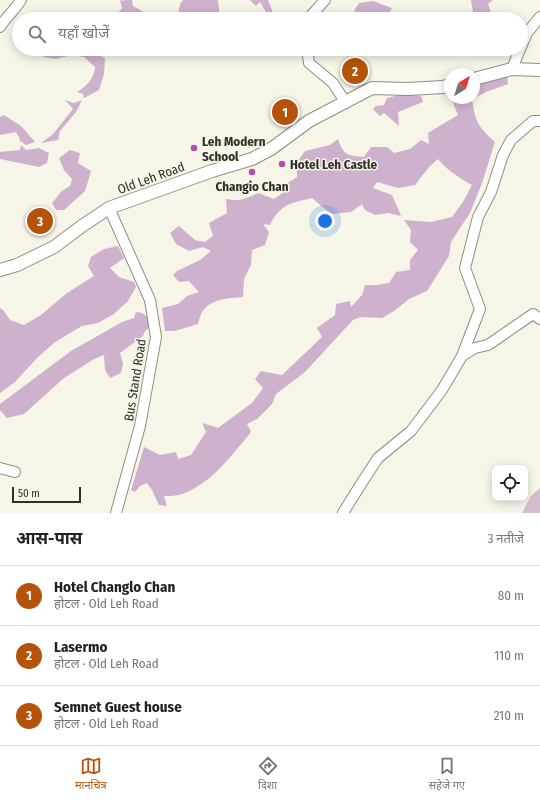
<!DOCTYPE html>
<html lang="hi">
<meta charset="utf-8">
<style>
:root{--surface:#fff;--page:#f2f2f2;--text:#222;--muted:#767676;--line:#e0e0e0;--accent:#b45309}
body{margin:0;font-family:"Fira Sans Condensed","Noto Sans Devanagari",sans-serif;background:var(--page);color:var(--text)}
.controls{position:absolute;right:12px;bottom:12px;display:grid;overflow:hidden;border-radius:8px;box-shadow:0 2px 10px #0003}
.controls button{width:36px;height:36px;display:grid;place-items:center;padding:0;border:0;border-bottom:1px solid var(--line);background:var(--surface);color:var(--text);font:20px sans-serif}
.compass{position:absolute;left:444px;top:68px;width:36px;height:36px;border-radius:50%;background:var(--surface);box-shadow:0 2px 10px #0003;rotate:38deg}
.scale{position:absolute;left:12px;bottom:10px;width:69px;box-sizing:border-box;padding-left:4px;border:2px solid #2f2f2a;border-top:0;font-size:11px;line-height:14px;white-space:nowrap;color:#2f2f2a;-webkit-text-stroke:3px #f6f5e8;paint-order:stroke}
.you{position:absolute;left:325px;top:221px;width:14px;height:14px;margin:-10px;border:3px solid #fff;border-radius:50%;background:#1a73e8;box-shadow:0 0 0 6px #1a73e833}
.badge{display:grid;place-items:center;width:26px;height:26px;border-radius:50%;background:var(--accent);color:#fff;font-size:13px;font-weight:700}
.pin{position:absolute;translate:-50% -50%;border:2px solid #fff;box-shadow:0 1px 4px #0006}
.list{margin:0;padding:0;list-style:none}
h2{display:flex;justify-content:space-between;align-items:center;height:52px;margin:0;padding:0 16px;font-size:17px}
h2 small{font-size:13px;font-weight:400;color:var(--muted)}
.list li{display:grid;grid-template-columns:26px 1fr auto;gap:12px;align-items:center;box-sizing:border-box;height:60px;padding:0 16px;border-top:1px solid var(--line)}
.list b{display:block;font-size:15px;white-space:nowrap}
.list p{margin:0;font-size:13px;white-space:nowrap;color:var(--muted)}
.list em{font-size:13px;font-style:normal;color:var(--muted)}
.icon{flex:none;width:22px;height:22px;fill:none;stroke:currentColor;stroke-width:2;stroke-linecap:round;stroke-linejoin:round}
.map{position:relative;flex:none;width:540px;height:513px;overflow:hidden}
.search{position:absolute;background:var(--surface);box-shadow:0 2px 10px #0003;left:12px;right:12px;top:12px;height:44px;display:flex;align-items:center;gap:10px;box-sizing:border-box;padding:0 14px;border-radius:22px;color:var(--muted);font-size:15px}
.sheet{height:232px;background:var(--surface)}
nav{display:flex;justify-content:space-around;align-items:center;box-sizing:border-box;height:56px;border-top:1px solid var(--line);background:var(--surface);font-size:11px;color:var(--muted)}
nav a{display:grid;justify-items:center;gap:2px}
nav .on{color:var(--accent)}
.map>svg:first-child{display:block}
</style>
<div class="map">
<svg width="540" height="513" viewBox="0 0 540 513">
<rect width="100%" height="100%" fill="#f6f5e8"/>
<path fill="#d3bdd1" d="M540,488V513H522L531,496Z"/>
<g fill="#ceb1cc">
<path d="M120,0L123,1L124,0H132L133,6L156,19H133L125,12L119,19H113L122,8Z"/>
<path d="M183,0H218L220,19H177L180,4Z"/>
<path d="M250,0H268L274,15L269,17L260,2L256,6Z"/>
<path d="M471,0H493L488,4L493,19H479L473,12Z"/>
<path d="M373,1L392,8L387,19H361L362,16L354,11L359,3Z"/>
<path d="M53,49H92L97,54L105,58L104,74L99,90L84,98L83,94L77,92C87,86 94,79 95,67L84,57L72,55L56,59L43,57L47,52Z"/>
<path d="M507,76L508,84L486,92L472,99C475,121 478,127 495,142L482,183L470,213L451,242L449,256L427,291L409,299L394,311L382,318L361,317L353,320L305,372L276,394L272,404L257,419L247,424L251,432C231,456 211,485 179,495C174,496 168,496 164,496L167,506L159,505L152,490L147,483L140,486L135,492L131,490L144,447L160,455L176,452L178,459L191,455L206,432L202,423L218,428L252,403L263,388L255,379L261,371L282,375L322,337L317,328L335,315L336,304L350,301L351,307L362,295L365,285H377L389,283L396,272L410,270V260L418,250L410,242L411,230L404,220L431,222L452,217L463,202L472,185C459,178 447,170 438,159L429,167L415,185L398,188L377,182L373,188L392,195L401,216L388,213L375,215L365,210L362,204L351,212L331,214L312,198C291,203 280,204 270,225L263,224L269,232L265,245L252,250L251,265L244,279L243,297C229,298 210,299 202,312C200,316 199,320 198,324L175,331H165L162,308L178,304L187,296L199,292L189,281L179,282L173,275L177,271L200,260L211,251L203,247L189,251L176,244L170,233L179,226L195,240L205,242L213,236L209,223L227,213L226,199C239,202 247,198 258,193L274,199L284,192L286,184L297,177V162L305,151L330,145L338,139C343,155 348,156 364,157L371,147H387L394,153L410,149L421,140L429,144L428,133L458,115L451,98H474V82Z"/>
<path d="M403,94L421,96L423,102L398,112L399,126L384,113L380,116L373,109L376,106L384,105L387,98Z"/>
<path d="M65,100L74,103L82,100L76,112L60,131L58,140L41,143L53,134L73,109Z"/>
<path d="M4,115L21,126L35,142L26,145L20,141L19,137L16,132L0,135V117Z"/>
<path d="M21,145L26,150L39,148L49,153L47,163L39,167L0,159V152L20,150Z"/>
<path d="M70,150L80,153L78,163L91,171L85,191L64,210H56L52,203L62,191L70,186L72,179L64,170L59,158Z"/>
<path d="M118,246L124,258L110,268L119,277L134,282L136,287L128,301L114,314L98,323L82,326L55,342L37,358L15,382L0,393V308L3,310L10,320L24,325L41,315L67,293L94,276L88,266L91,257L104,249Z"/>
<path d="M136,312L142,313L149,318V328L145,331L143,336L120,353L123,364L121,373L110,378L105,370L104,355L94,359L64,378L24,414L7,418L0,410V404L71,351L122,322L134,318Z"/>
</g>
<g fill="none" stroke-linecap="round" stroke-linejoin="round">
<g stroke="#8e8e82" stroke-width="12">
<g id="minor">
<path d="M308,19L325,0"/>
<path d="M0,27C6,17 15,10 21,0"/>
<path d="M521,47L527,33L540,17"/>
<path d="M307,49L309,63L333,83L346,103"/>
<path d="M512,69L520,49"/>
<path d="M109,208L150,300L156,337L140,426L116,513"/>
<path d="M462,356L480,309L465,268L478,217L491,192L503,155L511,140L533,121H540"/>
<path d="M0,468L15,472"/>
<path d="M343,513L361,484L378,458L411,431L442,390L462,356L475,348L488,345L533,314L540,319"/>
</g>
</g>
<g stroke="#8e8e82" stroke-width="14">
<g id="tertiary">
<path d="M474,79L512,69L540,70"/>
<path d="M0,270L17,265L54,247L82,226L109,208L212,171L252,159L271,149L309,121L372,88L408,89L443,87L450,85"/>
</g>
</g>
<use href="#minor" stroke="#fff" stroke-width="10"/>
<use href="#tertiary" stroke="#fff" stroke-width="12"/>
</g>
<g fill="#b34caf" stroke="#f6f5e8" stroke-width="1.5">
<circle cx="194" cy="148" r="4"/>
<circle cx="282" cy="164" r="4"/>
<circle cx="252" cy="172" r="4"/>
</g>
<g text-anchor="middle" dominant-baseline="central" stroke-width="3" stroke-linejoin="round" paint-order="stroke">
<g font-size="13" font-weight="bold" fill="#2f2f2a" stroke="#f6f5e8" text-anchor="start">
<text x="202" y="141">Leh Modern<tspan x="202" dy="15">School</tspan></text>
<text x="290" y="164">Hotel Leh Castle</text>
<text x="252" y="186" text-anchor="middle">Changio Chan</text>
</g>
<g font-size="13" fill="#2f2f2a" stroke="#f6f5e8">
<text transform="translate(151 178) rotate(-20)">Old Leh Road</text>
<text transform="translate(135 380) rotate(-81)">Bus Stand Road</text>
</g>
</g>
</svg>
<div class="controls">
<button><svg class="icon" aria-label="locate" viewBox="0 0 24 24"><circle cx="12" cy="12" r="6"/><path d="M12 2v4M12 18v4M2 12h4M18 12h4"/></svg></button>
</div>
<svg class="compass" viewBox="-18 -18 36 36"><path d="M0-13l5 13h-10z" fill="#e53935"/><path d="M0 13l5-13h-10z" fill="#767676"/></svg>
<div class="scale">50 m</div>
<div class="you"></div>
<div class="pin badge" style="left:285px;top:112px">1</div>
<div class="pin badge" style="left:355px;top:71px">2</div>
<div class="pin badge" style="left:40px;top:221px">3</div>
<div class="search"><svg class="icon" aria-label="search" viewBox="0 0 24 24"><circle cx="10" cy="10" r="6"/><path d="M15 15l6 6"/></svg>यहाँ खोजें</div>
</div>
<section class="sheet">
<h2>आस-पास<small>3 नतीजे</small></h2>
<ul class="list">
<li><span class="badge">1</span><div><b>Hotel Changlo Chan</b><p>होटल · Old Leh Road</p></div><em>80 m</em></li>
<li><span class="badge">2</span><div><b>Lasermo</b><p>होटल · Old Leh Road</p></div><em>110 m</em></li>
<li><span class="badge">3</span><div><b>Semnet Guest house</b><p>होटल · Old Leh Road</p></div><em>210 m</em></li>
</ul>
</section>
<nav>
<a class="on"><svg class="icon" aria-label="map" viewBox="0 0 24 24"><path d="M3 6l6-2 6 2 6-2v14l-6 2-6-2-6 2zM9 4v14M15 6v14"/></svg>मानचित्र</a>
<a><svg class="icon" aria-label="directions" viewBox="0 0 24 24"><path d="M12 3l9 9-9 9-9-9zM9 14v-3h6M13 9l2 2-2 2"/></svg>दिशा</a>
<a><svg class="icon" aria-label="saved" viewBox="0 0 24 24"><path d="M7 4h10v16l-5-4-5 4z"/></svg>सहेजे गए</a>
</nav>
